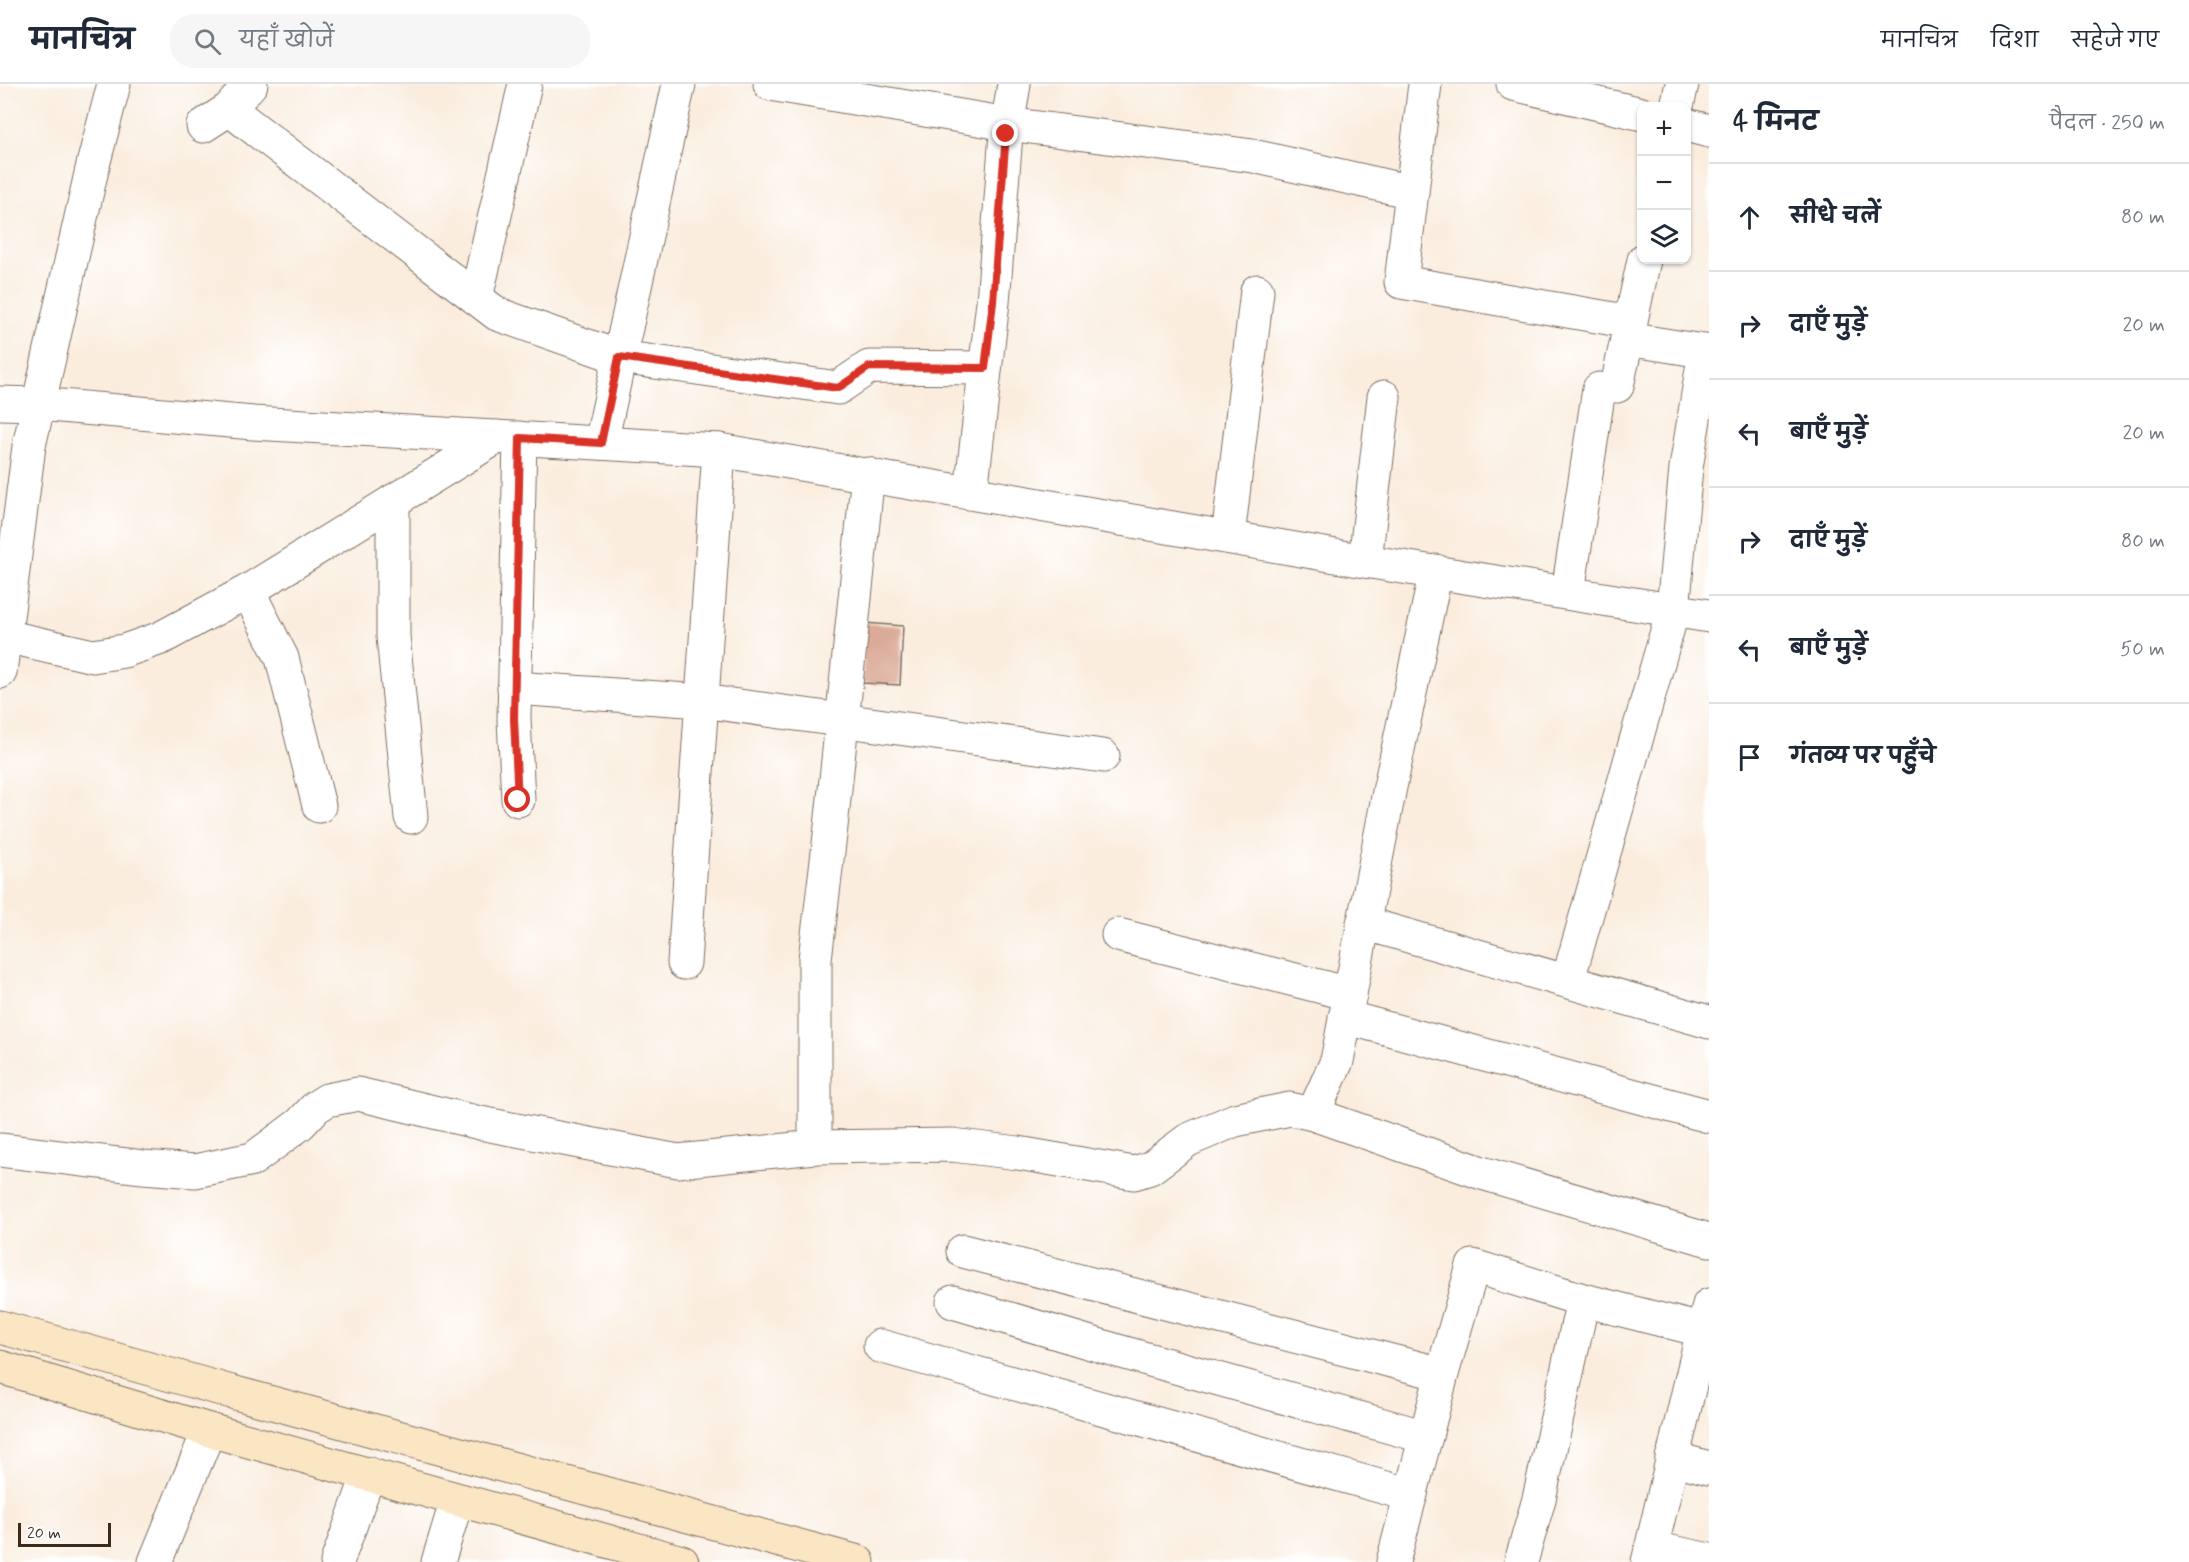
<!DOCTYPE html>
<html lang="hi">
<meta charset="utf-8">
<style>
:root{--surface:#fff;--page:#f6f6f7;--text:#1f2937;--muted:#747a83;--line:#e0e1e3}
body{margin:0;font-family:Mynerve,"Playpen Sans Deva",sans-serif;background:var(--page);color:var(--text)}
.controls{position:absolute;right:18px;top:18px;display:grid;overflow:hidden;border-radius:12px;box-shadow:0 2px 4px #0004}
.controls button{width:54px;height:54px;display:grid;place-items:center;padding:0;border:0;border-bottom:2px solid var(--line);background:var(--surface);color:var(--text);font:30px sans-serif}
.scale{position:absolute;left:18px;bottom:15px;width:93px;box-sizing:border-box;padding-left:6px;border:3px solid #3b2a1e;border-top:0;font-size:16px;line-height:21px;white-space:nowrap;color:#3b2a1e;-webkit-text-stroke:4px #fff;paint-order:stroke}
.stop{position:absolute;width:18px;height:18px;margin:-14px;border:4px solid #d93025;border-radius:50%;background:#fff}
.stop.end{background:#d93025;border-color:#fff;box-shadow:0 2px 6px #0008}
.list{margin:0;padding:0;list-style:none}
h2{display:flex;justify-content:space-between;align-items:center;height:78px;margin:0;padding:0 24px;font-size:26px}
h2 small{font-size:20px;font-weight:400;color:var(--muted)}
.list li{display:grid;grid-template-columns:39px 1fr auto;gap:18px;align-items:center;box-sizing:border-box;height:108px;padding:0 24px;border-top:2px solid var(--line)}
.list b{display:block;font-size:22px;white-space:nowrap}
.list em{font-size:20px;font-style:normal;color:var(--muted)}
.icon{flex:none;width:33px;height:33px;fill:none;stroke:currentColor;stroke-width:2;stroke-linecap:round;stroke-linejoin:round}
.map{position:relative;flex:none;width:1709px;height:1478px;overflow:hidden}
header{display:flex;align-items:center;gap:36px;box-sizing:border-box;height:84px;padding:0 30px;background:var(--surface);border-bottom:2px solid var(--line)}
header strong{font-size:28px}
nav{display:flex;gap:33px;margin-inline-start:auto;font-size:21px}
.search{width:420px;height:54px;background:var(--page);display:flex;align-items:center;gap:15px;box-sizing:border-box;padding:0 21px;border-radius:24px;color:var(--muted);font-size:22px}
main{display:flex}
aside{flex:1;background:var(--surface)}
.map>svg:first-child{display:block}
</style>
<header>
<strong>मानचित्र</strong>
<div class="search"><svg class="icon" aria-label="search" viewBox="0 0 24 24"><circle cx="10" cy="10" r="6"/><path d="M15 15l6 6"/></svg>यहाँ खोजें</div>
<nav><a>मानचित्र</a><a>दिशा</a><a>सहेजे गए</a></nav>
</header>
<main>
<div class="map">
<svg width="1709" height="1478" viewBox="0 0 1709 1478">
<rect width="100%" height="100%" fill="#fff"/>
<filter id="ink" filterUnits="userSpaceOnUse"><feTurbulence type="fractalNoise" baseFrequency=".0167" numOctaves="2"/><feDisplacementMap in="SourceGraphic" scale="12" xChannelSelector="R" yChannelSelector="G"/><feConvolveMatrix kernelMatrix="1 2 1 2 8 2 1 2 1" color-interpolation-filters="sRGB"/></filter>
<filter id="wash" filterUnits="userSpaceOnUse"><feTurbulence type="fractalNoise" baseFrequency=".008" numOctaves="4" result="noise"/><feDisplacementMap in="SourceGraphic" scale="24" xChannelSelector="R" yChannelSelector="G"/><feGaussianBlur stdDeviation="1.35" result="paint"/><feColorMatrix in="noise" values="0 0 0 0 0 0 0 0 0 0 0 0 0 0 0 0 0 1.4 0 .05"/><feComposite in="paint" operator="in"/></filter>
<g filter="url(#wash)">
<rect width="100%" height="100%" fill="#faedde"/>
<g id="blocks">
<path fill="#dbab99" d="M865,539L903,542L900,601L862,599Z"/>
</g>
</g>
<g filter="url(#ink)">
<use href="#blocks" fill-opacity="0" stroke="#7e6e61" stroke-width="1.5"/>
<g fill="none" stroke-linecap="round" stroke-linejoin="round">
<g stroke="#7e6e61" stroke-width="35">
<g id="street">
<path d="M770,0L1008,40L1253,72L1412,108"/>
<path d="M1425,0L1401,198L1631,238"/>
<path d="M1513,0L1642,30"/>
<path d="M1677,22L1682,0"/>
<path d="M229,25L497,230L619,273L838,304L869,283L985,284"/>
<path d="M1686,41L1709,47"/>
<path d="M203,42L229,25L251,0"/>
<path d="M476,214L525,0"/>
<path d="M1627,255L1709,268"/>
<path d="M1617,302L1644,176"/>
<path d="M0,319L38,320L253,339L719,366L1365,477L1709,532"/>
<path d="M601,359L679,0"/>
<path d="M971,408L993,218L1006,50L1014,0"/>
<path d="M393,417V552L411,733"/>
<path d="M1228,453L1257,207"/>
<path d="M1365,477L1384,313"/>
<path d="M248,507L282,574L319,722"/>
<path d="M1568,508L1599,305"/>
<path d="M5,552L93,572L124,567L161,554L248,507L497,353"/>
<path d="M0,588L29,362L93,81L114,0"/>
<path d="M514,604L702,617L1103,672"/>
<path d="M518,716L514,635L520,354"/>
<path d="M1363,839L1709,938"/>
<path d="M1118,851L1350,910"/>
<path d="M684,879L719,366"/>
<path d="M1568,896L1673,526L1686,384L1705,267"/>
<path d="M1345,933L1709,1032"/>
<path d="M1313,1030L1337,977L1390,703L1436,487"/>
<path d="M815,1063V875L831,743L868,390"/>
<path d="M0,1066L143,1083L195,1087L253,1075L300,1040L316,1023L327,1016L358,1010L480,1039L678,1077L815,1063L952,1061L1018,1069L1134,1089L1150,1084L1188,1056L1235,1036L1290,1025L1313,1030L1482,1089L1709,1156"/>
<path d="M963,1167L1442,1290"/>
<path d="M953,1218L1118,1267L1426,1353"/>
<path d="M880,1262L1411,1411"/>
<path d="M1672,1374L1709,1384"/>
<path d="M1653,1464L1709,1476"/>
<path d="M155,1478L209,1346"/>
<path d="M337,1478L369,1390"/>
<path d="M438,1478L457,1416"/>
<path d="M1393,1478L1442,1290L1473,1182L1583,1216L1709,1248"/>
<path d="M1521,1478L1539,1415L1583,1216"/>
<path d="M1648,1478L1709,1221"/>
</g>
</g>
<g stroke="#7e6e61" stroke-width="35">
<g id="secondary">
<path d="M0,1243L228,1307L858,1478"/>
<path d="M0,1283L209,1346L682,1478"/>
</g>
</g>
<use href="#street" stroke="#fff" stroke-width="33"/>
<use href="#secondary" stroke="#fbe6c3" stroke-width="33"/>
</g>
</g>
<g fill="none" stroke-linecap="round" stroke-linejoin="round" filter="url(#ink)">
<path stroke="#d93025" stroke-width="8" d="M518,716L514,635L520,354L601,359L619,273L838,304L869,283L985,284L993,218L1006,50"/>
</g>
</svg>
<div class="controls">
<button>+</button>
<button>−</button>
<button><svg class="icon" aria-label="layers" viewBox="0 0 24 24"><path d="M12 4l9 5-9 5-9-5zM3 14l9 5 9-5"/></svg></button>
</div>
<div class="scale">20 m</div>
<div class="stop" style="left:518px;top:716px"></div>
<div class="stop end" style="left:1006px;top:50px"></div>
</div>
<aside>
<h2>4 मिनट<small>पैदल · 250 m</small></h2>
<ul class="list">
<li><svg class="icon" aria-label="ahead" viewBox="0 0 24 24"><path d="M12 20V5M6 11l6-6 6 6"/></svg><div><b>सीधे चलें</b></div><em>80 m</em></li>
<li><svg class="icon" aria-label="right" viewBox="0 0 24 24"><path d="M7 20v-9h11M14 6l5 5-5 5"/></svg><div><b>दाएँ मुड़ें</b></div><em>20 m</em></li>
<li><svg class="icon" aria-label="left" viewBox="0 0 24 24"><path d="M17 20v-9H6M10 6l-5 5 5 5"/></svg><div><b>बाएँ मुड़ें</b></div><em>20 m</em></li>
<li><svg class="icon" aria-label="right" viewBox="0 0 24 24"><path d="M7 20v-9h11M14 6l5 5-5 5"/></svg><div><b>दाएँ मुड़ें</b></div><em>80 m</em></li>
<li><svg class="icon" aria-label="left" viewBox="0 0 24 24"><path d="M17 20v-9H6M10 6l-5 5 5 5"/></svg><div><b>बाएँ मुड़ें</b></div><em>50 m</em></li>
<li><svg class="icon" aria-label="arrive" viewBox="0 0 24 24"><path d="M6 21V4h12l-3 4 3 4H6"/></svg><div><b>गंतव्य पर पहुँचे</b></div></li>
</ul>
</aside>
</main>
